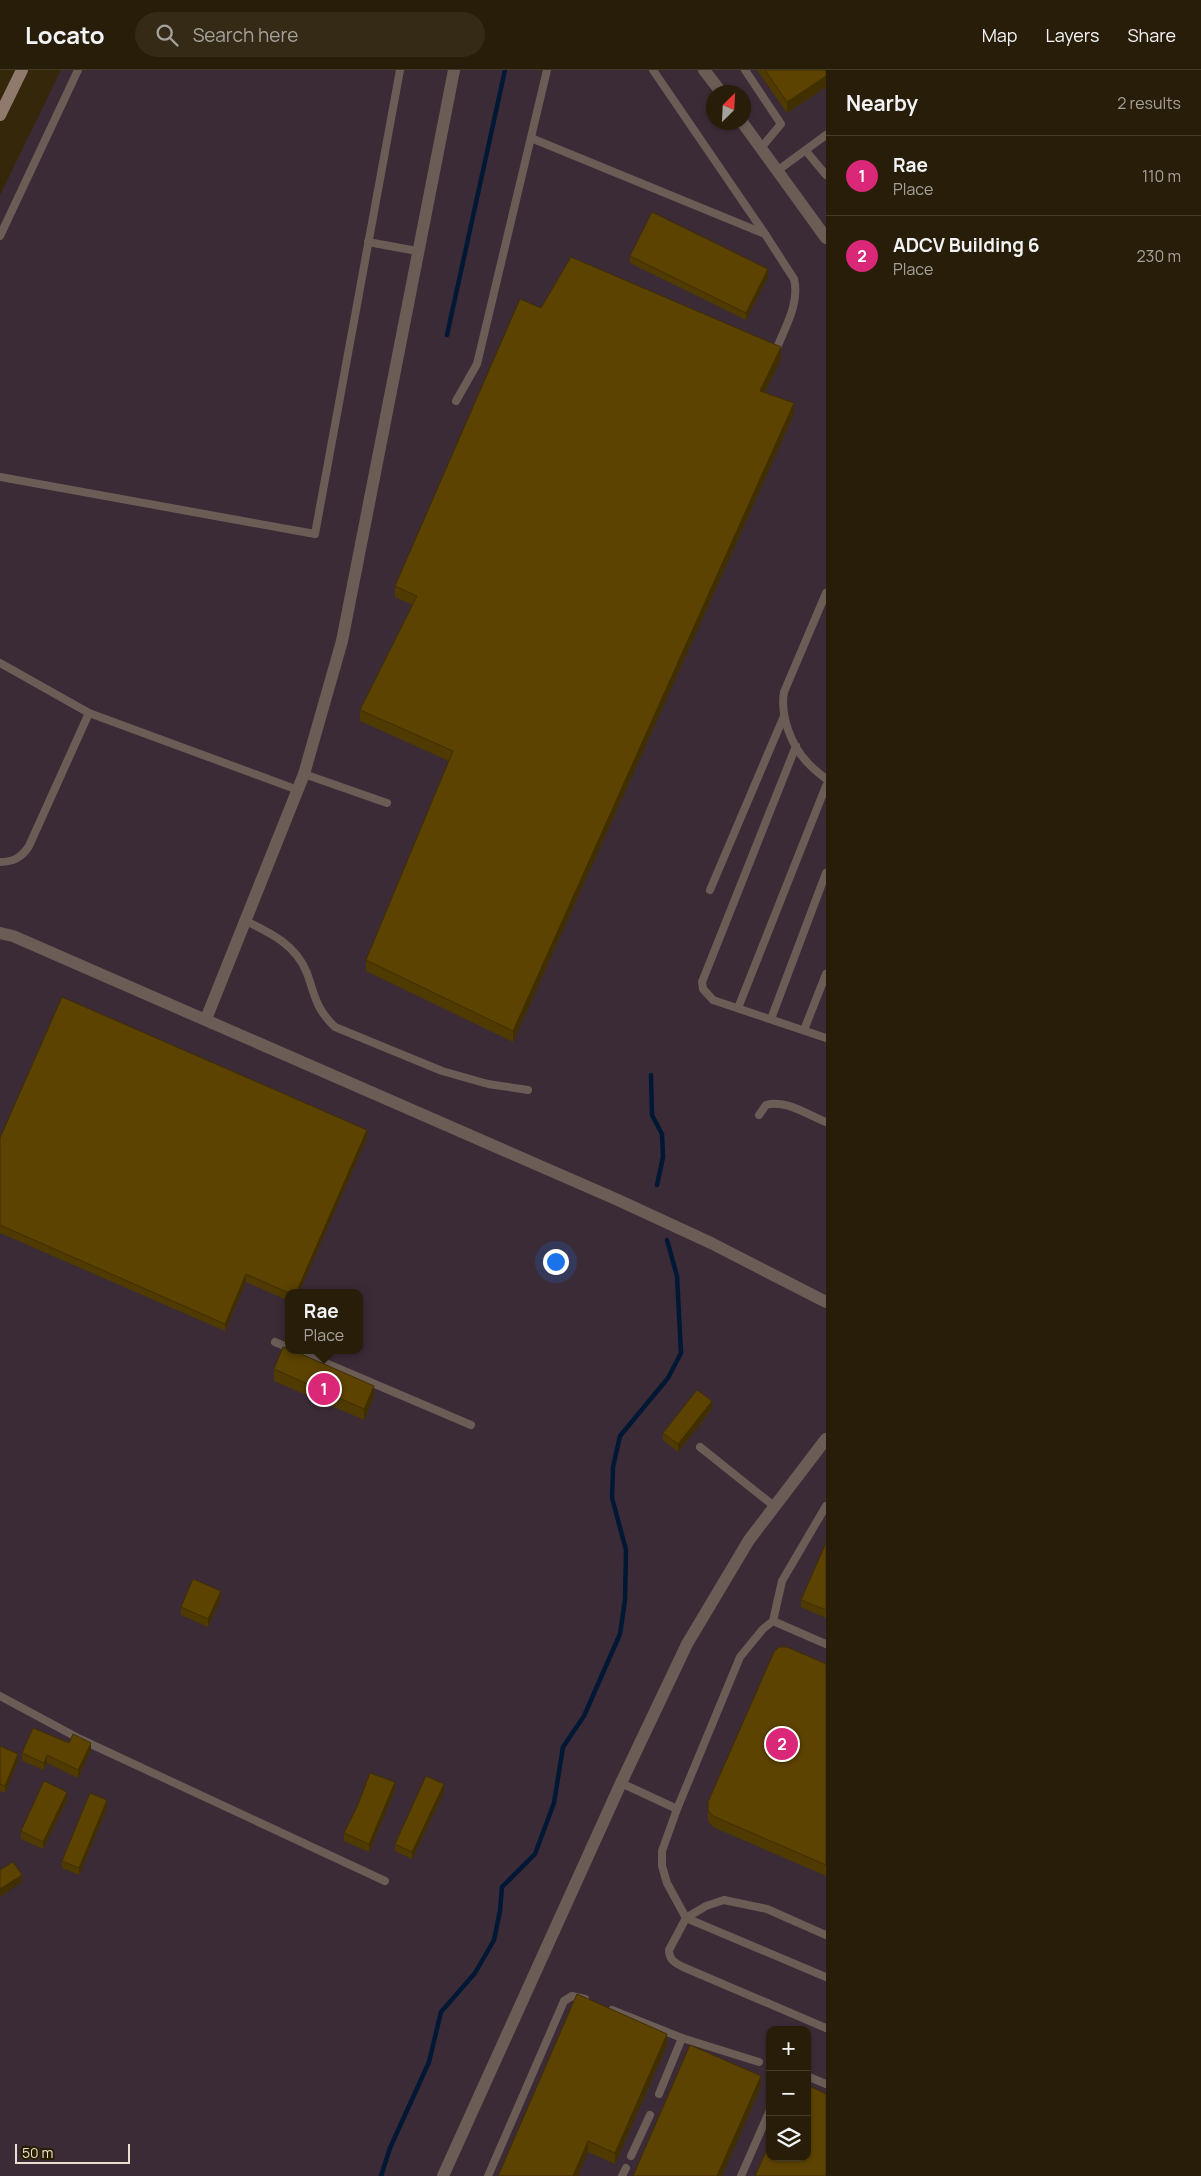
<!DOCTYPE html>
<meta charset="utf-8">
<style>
:root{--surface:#281d08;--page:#342a16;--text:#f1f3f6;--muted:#a5a29c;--line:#443b29;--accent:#db2777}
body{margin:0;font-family:Manrope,sans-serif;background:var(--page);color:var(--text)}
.controls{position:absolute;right:15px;bottom:15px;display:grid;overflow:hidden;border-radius:10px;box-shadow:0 1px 4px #0004}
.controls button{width:45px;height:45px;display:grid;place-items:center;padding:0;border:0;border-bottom:1px solid var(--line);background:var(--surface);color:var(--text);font:25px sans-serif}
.compass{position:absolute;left:706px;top:15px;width:45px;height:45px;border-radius:50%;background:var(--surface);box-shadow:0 1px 4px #0004;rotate:24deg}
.scale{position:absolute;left:15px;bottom:12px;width:115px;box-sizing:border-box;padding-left:5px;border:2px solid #e8e0cf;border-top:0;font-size:14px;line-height:18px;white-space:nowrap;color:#e8e0cf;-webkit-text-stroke:4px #2a1e01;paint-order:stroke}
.you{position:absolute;left:555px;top:1191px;width:18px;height:18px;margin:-12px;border:4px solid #fff;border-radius:50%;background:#1a73e8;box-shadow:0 0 0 8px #1a73e833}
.badge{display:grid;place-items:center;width:32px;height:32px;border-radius:50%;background:var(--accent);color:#fff;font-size:16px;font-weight:700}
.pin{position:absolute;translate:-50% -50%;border:2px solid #fff;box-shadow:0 1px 5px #0006}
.popup{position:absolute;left:285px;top:1219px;width:78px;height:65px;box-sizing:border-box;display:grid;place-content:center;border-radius:10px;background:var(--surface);filter:drop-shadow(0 1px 4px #0005);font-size:16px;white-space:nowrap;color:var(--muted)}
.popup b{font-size:19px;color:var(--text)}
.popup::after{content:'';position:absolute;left:50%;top:100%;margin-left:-10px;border:10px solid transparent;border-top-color:var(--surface)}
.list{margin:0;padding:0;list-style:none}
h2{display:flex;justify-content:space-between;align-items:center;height:65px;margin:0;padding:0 20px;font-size:21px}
h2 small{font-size:16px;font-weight:400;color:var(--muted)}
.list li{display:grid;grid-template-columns:32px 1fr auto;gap:15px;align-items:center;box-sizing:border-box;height:80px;padding:0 20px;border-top:1px solid var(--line)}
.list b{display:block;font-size:19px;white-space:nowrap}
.list p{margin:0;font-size:16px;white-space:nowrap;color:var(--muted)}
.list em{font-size:16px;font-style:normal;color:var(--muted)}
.icon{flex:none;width:28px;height:28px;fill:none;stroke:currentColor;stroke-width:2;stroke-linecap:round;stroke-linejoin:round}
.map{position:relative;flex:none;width:826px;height:2106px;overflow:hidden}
header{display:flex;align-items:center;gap:30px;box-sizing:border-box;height:70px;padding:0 25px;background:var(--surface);border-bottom:1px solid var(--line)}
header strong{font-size:24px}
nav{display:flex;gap:28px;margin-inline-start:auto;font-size:18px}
.search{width:350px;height:45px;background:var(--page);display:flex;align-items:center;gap:12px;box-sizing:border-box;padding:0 18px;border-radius:28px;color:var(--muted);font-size:19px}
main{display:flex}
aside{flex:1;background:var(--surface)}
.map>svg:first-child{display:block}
</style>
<header>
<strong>Locato</strong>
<div class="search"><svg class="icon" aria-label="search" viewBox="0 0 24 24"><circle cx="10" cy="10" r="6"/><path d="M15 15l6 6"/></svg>Search here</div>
<nav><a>Map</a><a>Layers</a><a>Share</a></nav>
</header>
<main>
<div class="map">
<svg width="826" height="2106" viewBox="0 0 826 2106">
<rect width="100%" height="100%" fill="#35270a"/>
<path fill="#3b2b37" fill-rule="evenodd" d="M61,0H826V2106H0V125ZM714,22H744V52H714ZM289,1223H359V1280H289ZM770,1960H807V2087H770Z"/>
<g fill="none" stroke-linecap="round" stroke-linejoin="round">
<g stroke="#011835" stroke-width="4.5">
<path d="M447,265L505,0"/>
<path d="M651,1005L652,1045L662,1064L663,1087L657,1115"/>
<path d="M381,2106L390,2078L429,1992L441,1942L475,1903L494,1870L500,1841L502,1817L535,1784L554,1733L563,1677L584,1646L620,1564L625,1530L626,1480L612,1428L613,1397L620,1366L668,1308L681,1283L677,1206L667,1170"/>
</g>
<g stroke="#6b5d56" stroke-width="8">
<path d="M745,0L781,54L761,78"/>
<path d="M531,68L765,164L653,0"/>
<path d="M806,81L826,105"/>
<path d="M777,101L826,65"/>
<path d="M765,164L794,209C800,233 785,257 777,278"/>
<path d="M0,166L78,0"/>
<path d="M368,172L417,181"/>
<path d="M456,331L477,294L547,0"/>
<path d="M0,407L315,464L400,0"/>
<path d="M826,523L784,622C780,645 791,676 808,693C813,699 820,704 826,709"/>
<path d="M0,593L89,643L298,720"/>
<path d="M796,676L702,912L703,919L713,930L826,968"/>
<path d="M304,704L387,733"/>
<path d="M0,792C14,792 22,787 29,776L89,643"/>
<path d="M710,820L784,646"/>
<path d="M246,851C271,863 296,875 307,903C315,926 316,939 335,957L442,1001L488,1014L528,1020"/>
<path d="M738,938L826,716"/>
<path d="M771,949L826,803"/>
<path d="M804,960L826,904"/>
<path d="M759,1045L766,1035C785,1029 808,1045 826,1052"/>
<path d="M275,1272L289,1278"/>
<path d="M295,1280L471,1355"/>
<path d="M700,1377L774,1436"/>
<path d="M773,1551L826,1574"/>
<path d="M0,1626L80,1669L385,1811"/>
<path d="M621,1713L677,1739L740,1587L763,1559L773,1551L782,1511L826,1436"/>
<path d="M677,1739L662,1781V1796L667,1813L686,1848L826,1907"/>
<path d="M826,1865L767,1839L724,1830L706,1836L686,1848L669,1880C669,1890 675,1893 683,1897L826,1958"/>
<path d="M612,1940L682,1968L759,1992"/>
<path d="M807,2006L826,2014"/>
<path d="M659,2024L682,1968"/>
<path d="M631,2086L650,2045"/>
<path d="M488,2106L564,1931L572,1926L585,1929"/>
<path d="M622,2106L626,2098"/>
<path d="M741,2106L770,2040"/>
</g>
<g stroke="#6b5d56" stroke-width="12">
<path d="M704,0L721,22"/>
<path d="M742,52L826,168"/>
<path d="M0,863L13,866L618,1130L711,1173L826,1232"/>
<path d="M206,949L304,704L342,571L454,0"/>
<path d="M443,2106L621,1713L687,1574L749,1470L826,1369"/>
</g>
<path stroke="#907a6e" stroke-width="12" d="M0,45L22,0"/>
</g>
<g fill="#4f3a01">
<path d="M757,0H826V17L787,43Z"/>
<path d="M630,186L768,207L746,250L630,193Z"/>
<path d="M541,238L781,289L765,322L794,344L513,972L366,901V890L449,691L360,651V640L413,535L395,527V516Z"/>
<path d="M0,1068H367L289,1223V1231L246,1212L225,1261L0,1163Z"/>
<path d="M274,1299L374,1327L364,1350L274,1311Z"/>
<path d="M712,1339L678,1382L663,1370V1363Z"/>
<path d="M826,1473V1548L801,1537V1530Z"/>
<path d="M221,1528L208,1557L181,1545V1537Z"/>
<path d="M826,1594V1806L713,1757L708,1751V1732Z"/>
<path d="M69,1673L91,1680L78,1708L47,1693L44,1700L22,1691V1683Z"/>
<path d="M0,1676L18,1691L5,1723L0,1721Z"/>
<path d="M395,1720L369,1782L344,1771V1763Z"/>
<path d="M444,1722L412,1789L395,1781V1774Z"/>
<path d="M67,1730L43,1779L21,1769V1761Z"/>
<path d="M107,1738L79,1805L62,1798V1791Z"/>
<path d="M667,1975L615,2094L588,2082L578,2106H498Z"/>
</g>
<g fill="#402f01">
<path d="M826,6V17L787,43V32Z"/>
<path d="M768,199V207L746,250V243Z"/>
<path d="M781,277V289L760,332V321Z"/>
<path d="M794,333V344L513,972V961Z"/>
<path d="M367,1060V1068L299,1223H296Z"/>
<path d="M246,1204V1212L225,1261V1254Z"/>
<path d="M374,1316V1327L364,1350V1339Z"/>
<path d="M712,1331V1339L678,1382V1374Z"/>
<path d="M221,1521V1528L208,1557V1549Z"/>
<path d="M91,1673V1680L78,1708V1700Z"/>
<path d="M18,1684V1691L5,1723V1716Z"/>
<path d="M47,1685V1693L44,1700V1693Z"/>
<path d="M395,1712V1720L369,1782V1774Z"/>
<path d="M444,1714V1722L412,1789V1782Z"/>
<path d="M67,1722V1730L43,1779V1772Z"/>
<path d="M107,1730V1738L79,1805V1798Z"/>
<path d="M22,1805V1812L0,1827V1819Z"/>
<path d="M667,1964V1975L615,2094V2083Z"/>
<path d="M761,2006V2017L722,2106H717Z"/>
<path d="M588,2071V2082L578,2106H573Z"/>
</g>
<g fill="#5c4301" stroke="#402f01">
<path d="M765,0H824L826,2V6L787,32Z"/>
<path d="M652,142L768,199L746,243L630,186Z"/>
<path d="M571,187L781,277L760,321L794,333L513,961L366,890L453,681L360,640L417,526L395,516L520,229L541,238Z"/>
<path d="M62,927L367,1060L296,1223H289L246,1204L225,1254L0,1155V1068Z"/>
<path d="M283,1277L289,1279V1280H292L374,1316L364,1339L274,1299Z"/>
<path d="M697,1320L712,1331L678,1374L663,1363Z"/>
<path d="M826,1473V1540L801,1530Z"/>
<path d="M193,1509L221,1521L208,1549L181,1537Z"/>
<path d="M779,1577H787L826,1594V1795L713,1746L708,1740V1732L774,1582Z"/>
<path d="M33,1658L69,1673L73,1664L91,1673L78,1700L47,1685L44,1693L22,1683Z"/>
<path d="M0,1676L18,1684L5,1716L0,1714Z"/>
<path d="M370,1703L395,1712L369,1774L344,1763L357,1737Z"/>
<path d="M426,1706L444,1714L412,1782L395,1774Z"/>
<path d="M44,1711L67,1722L43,1772L21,1761Z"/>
<path d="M90,1723L107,1730L79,1798L62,1791Z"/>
<path d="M13,1792L22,1805L0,1819V1800Z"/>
<path d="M577,1924L667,1964L615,2083L588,2071L573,2106H498Z"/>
<path d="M690,1975L761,2006L717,2106H633Z"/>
<path d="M807,2015L826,2024V2106H755L770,2073V2087H807Z"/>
</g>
</svg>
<div class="controls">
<button>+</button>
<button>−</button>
<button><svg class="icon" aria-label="layers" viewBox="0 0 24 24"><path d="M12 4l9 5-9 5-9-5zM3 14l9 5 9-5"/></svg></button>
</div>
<svg class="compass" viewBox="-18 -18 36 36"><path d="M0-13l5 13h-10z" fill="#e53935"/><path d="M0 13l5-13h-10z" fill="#a5a29c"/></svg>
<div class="scale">50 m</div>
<div class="you"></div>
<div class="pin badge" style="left:324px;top:1319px">1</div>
<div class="popup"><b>Rae</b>Place</div>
<div class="pin badge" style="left:782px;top:1674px">2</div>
</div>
<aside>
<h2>Nearby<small>2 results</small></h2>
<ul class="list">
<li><span class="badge">1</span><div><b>Rae</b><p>Place</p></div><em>110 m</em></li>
<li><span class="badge">2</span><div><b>ADCV Building 6</b><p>Place</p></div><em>230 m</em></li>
</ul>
</aside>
</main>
